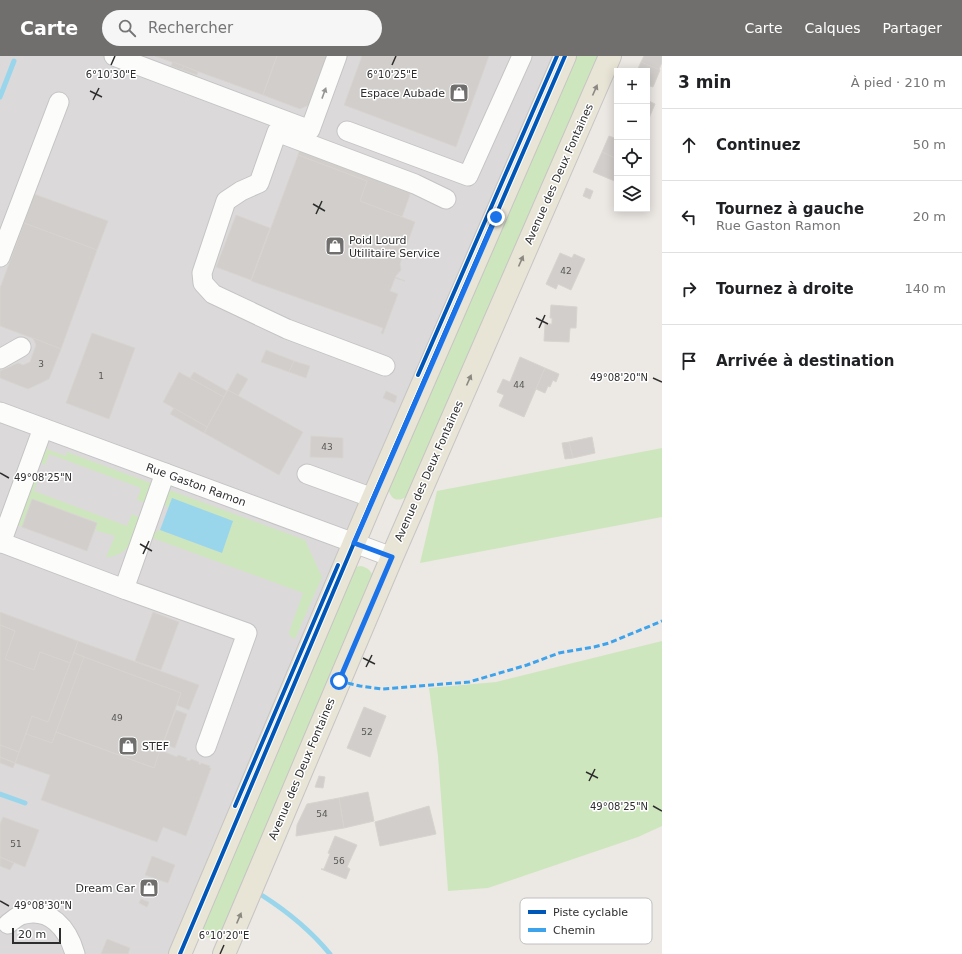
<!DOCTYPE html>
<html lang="fr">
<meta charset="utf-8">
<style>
:root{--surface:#fff;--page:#f6f6f6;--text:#202124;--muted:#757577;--line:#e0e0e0;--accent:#706f6e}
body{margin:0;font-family:"DejaVu Sans",sans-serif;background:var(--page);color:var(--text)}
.controls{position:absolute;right:12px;top:12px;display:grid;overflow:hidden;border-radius:0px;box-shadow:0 2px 10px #0003}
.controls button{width:36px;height:36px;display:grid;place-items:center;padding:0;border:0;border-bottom:1px solid var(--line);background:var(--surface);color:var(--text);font:20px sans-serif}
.scale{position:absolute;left:12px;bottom:10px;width:49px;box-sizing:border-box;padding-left:4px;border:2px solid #2e2e2e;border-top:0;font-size:11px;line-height:14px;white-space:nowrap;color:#2e2e2e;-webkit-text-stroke:3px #fff;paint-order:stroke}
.stop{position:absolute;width:12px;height:12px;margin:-9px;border:3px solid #1a73e8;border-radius:50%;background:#fff}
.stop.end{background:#1a73e8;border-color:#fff;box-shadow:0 1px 4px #0008}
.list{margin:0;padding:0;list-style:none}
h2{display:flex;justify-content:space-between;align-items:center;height:52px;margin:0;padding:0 16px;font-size:17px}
h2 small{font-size:13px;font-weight:400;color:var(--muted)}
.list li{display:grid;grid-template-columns:26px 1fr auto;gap:12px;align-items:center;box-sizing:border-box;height:72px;padding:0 16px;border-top:1px solid var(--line)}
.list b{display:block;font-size:15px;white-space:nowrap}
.list p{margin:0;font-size:13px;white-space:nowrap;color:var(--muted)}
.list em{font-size:13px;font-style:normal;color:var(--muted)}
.icon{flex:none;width:22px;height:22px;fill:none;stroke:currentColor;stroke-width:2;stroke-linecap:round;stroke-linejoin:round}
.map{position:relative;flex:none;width:662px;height:898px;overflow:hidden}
header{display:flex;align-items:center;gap:24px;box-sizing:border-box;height:56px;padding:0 20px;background:var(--accent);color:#fff}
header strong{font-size:19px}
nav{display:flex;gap:22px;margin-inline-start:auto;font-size:14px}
.search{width:280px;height:36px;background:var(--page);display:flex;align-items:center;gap:10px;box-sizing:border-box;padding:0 14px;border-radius:22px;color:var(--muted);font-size:15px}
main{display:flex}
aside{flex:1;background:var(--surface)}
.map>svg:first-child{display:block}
</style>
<header>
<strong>Carte</strong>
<div class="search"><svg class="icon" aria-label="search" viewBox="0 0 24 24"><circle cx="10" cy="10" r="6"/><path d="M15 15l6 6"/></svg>Rechercher</div>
<nav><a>Carte</a><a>Calques</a><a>Partager</a></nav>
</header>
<main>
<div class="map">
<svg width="662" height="898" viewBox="0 0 662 898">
<rect width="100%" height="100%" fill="#ece8e4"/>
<path fill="#dcd9db" d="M0,0H565L180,898H0Z"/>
<g fill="#cee6be">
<path d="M575,0H601L407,441C396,446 392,444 388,433Z"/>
<path d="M662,392V461L420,507L437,435Z"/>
<path d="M46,393L66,400L67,396L153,428L146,447L137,444L141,432L49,398L45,409L42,408V404Z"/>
<path d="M38,423L34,435L127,470L132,458L141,462C135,479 129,501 106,501L115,480L95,474L97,466L32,443L22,471L17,469L34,424Z"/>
<path d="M169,434L305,484L322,521L295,583L290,580L289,576L303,537L147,480L160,474L222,497L172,442L168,453L163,444L166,437Z"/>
<path d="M361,510C368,512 372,515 373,522L222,879C213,885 206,883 201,874L355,511Z"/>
<path d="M662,585V770L638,781L488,832L448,835L438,700L429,632L496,626Z"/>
</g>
<path fill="#99d6ec" d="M172,442L233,465L222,497L160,474Z"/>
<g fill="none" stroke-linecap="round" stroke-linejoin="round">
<g stroke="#99d6ec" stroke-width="5">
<path d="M0,41L14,5"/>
<path d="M0,738L25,747"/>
<path d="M263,840C288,856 311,875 330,898"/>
</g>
</g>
<g fill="#d1cecb" stroke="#d7d4d0">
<path d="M155,0H277L263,39Z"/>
<path d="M277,0H331L313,47L300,53L263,39Z"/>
<path d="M362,0H489L456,91L344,49Z"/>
<path d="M644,0H662V6L659,14L641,6Z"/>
<path d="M173,6L184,10L182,14L171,10Z"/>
<path d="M641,6L660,14L653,31L647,29V15H637Z"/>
<path d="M184,10L198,16L197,19L182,14Z"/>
<path d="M647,44L655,48L647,67Z"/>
<path d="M609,80L617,83V103L602,96Z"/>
<path d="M300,92L412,133L402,161L360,145L367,125L298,99Z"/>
<path d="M602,96L617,103V126L593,116Z"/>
<path d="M298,99L367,125L360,145L415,166L400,208L401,214L395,221L405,225L395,222L390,235L398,238L383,278L381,277L383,272L251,225Z"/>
<path d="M586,132L593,135L590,143L583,140Z"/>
<path d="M34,138L108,165L97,194L24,167Z"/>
<path d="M236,159L270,172L251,224L216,211Z"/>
<path d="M24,167L97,194L61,293L0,270V232Z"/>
<path d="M560,197L572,202L574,198L585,203L571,234L558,228L556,233L546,228Z"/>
<path d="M551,249L577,251L576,272H570L569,286L544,285L545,268H552V262H550Z"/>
<path d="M92,277L135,292L109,363L66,347Z"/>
<path d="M33,282L61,293L49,323L28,333L0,322V315L18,307L23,309L30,306L36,289Z"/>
<path d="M266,294L294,305L289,316L261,306Z"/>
<path d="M520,301L545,312L524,361L499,350L504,339L497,336L503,323L510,326Z"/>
<path d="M294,305L310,310L306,322L289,316Z"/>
<path d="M545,312L559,318L556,326L553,324L550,331L548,330L545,337L536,333Z"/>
<path d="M179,316L224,341L207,371L163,346Z"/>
<path d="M194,316L227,335L224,341L190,322Z"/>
<path d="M237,317L248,323L238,340L228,334Z"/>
<path d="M228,334L303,376L279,419L204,377Z"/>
<path d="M386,335L397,340L395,347L383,342Z"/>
<path d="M174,352L207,371L204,377L170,358Z"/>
<path d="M311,380L343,382V402L310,401Z"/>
<path d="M592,381L595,397L573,402L569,386Z"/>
<path d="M569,386L573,402L565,403L562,387Z"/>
<path d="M32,443L97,467L87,495L22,471Z"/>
<path d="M0,556L78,585L70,607L40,596L34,614L5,603L15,575L0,569Z"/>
<path d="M153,556L179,566L161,614L135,605Z"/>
<path d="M0,569L15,575L5,603L34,614L40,596L70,607L48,666L32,660L19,696L0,689Z"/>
<path d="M78,585L199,629L189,654L177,649L181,637L74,597Z"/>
<path d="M74,597L84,601L52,687L26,678L32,660L48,666Z"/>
<path d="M84,601L181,637L154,712L56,676Z"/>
<path d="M364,651L386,660L370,701L347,692Z"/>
<path d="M176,654L187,658L175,692L163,688Z"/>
<path d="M56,676L154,712L160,694L177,701L178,699L187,702L186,704L190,705L191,703L199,706V708L200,709L201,707L210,710L209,712H211L186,780L163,771L157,786L41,744L50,719L15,707L26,678L52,687Z"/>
<path d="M0,689L19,696L15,707L0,701Z"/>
<path d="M0,701L15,707L13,712L0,707Z"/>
<path d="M319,720L325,721L323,732L315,731Z"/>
<path d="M368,736L374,765L344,772L339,742Z"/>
<path d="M339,742L344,772L296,780L297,769L307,748Z"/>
<path d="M429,750L436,778L380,790L375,766Z"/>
<path d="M3,761L39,774L25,811L0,801V768Z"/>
<path d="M335,780L357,789L347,811L350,813L346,823L321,813H324L330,798L328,797Z"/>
<path d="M152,800L175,809L168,827L145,819Z"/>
<path d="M0,801L14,807L10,814L0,810Z"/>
<path d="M141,843L149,846L147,851L139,847Z"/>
<path d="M107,883L130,892L128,898H101Z"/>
</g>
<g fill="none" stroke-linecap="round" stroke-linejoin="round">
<g stroke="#c5c4c5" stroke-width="21">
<g id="minor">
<path d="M114,0L310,74L337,0"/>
<path d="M347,75L468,120L522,0"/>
<path d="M0,201L59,46"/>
<path d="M0,303L21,291"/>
<path d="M385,310L287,273L213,238L203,227L202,217L226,145L241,135L259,127L277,76L415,128L446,143"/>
<path d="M0,356L392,501"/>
<path d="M165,417L124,533L247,577L206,691"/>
<path d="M307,418L373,442"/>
<path d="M0,486L124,533"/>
<path d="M1,487L43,372"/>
<path d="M8,868C12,865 16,861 21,859C50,850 68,873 75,898"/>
</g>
</g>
<g stroke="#c6c5c4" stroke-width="24">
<g id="major">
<path d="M180,898L373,442L565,0"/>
<path d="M224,898L392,501L610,0"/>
</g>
</g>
<use href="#minor" stroke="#fcfcfb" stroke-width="19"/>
<use href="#major" stroke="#e8e4d6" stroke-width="22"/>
<path stroke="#3ea3eb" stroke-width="3" stroke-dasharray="6 3" stroke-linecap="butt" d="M339,625L360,630L382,633L469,626L527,609L559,597L594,591L609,587L662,565"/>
<g stroke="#fff" stroke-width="6">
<g id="cycleway">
<path d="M418,319L557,0"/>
<path d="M235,750L338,509"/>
<path d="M180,898L373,442L565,0"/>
</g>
</g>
<use href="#cycleway" stroke="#0057b8" stroke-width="4"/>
</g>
<defs><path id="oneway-solid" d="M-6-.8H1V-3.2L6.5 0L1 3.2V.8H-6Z"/></defs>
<g fill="#8b8982">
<use href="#oneway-solid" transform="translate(595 34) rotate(-66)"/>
<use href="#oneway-solid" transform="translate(521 205) rotate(-66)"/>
<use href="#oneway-solid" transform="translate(469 324) rotate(-66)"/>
<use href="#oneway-solid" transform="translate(239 862) rotate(-67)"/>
</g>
<use fill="#959594" href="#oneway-solid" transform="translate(324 37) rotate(-70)"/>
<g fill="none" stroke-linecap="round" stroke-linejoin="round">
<path stroke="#1a73e8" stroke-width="5" d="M339,625L392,501L354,487L496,161"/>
</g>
<path fill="none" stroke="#2e2e2e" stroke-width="1.5" d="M111,9L115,0M392,9L396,0M90,35L102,41M93,44L99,32M313,148L325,155M316,158L322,145M536,262L548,268M539,272L545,259M653,322L662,326M0,417L9,422M140,488L152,495M143,498L149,485M363,602L375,608M366,611L372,599M586,716L598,722M589,725L595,713M653,750L662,755M0,845L9,850M220,898L224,889"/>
<defs>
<g id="shop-square" transform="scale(1)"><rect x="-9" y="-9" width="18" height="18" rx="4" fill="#706f6e" stroke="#fff"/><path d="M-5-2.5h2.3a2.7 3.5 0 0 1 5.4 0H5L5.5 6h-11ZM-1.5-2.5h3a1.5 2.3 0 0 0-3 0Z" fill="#fff"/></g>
</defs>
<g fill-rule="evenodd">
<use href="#shop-square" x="459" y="37"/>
<use href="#shop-square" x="335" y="190"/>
<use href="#shop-square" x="128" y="690"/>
<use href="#shop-square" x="149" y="832"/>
</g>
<g text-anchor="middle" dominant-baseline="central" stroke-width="3" stroke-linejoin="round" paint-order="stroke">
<g font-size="9" fill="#585857">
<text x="566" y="215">42</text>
<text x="41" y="308">3</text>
<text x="101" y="320">1</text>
<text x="519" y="329">44</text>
<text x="327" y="391">43</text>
<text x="117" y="662">49</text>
<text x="367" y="676">52</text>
<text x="322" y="758">54</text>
<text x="16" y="788">51</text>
<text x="339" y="805">56</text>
</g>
<g font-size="11" fill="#2e2e2e" stroke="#fff" text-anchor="end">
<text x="445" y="37">Espace Aubade</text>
<text x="349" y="184" text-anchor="start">Poid Lourd<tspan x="349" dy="13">Utilitaire Service</tspan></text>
<text x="142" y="690" text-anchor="start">STEF</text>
<text x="135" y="832">Dream Car</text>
</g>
<g font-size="11" fill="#2e2e2e" stroke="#fff">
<text transform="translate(559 118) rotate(-66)">Avenue des Deux Fontaines</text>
<text transform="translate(429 415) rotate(-66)">Avenue des Deux Fontaines</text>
<text transform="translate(196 429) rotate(20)">Rue Gaston Ramon</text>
<text transform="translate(302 713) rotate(-67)">Avenue des Deux Fontaines</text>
</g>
</g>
<rect x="520" y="842" width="132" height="46" rx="6" fill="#fff" stroke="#c0c0c0" stroke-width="1"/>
<rect x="528" y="854" width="18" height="4" fill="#0057b8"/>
<rect x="528" y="872" width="18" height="4" fill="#3ea3eb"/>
<g font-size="11" fill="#2e2e2e">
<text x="553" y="860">Piste cyclable</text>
<text x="553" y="878">Chemin</text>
</g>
<g font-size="10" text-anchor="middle" fill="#2e2e2e" stroke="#fff" stroke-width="3" stroke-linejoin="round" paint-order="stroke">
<text x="111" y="22">6°10'30"E</text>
<text x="392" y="22">6°10'25"E</text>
<text x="619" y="325">49°08'20"N</text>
<text x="43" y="425">49°08'25"N</text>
<text x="619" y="754">49°08'25"N</text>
<text x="43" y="853">49°08'30"N</text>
<text x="224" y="883">6°10'20"E</text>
</g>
</svg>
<div class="controls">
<button>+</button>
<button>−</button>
<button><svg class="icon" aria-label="locate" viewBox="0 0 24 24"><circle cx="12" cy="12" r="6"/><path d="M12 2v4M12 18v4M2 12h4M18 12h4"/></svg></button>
<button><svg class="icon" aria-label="layers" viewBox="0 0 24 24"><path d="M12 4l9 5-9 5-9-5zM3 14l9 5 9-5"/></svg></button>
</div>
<div class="scale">20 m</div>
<div class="stop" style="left:339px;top:625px"></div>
<div class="stop end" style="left:496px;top:161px"></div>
</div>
<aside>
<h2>3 min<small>À pied · 210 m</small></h2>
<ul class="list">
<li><svg class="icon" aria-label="ahead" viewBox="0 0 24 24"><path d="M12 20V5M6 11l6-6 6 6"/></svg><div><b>Continuez</b></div><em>50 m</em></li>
<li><svg class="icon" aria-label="left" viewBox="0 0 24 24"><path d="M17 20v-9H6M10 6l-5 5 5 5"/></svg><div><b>Tournez à gauche</b><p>Rue Gaston Ramon</p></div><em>20 m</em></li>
<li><svg class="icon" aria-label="right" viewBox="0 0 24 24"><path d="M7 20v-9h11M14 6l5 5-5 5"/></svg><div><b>Tournez à droite</b></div><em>140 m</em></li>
<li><svg class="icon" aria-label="arrive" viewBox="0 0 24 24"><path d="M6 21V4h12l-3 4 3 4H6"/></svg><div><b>Arrivée à destination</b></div></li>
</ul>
</aside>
</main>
